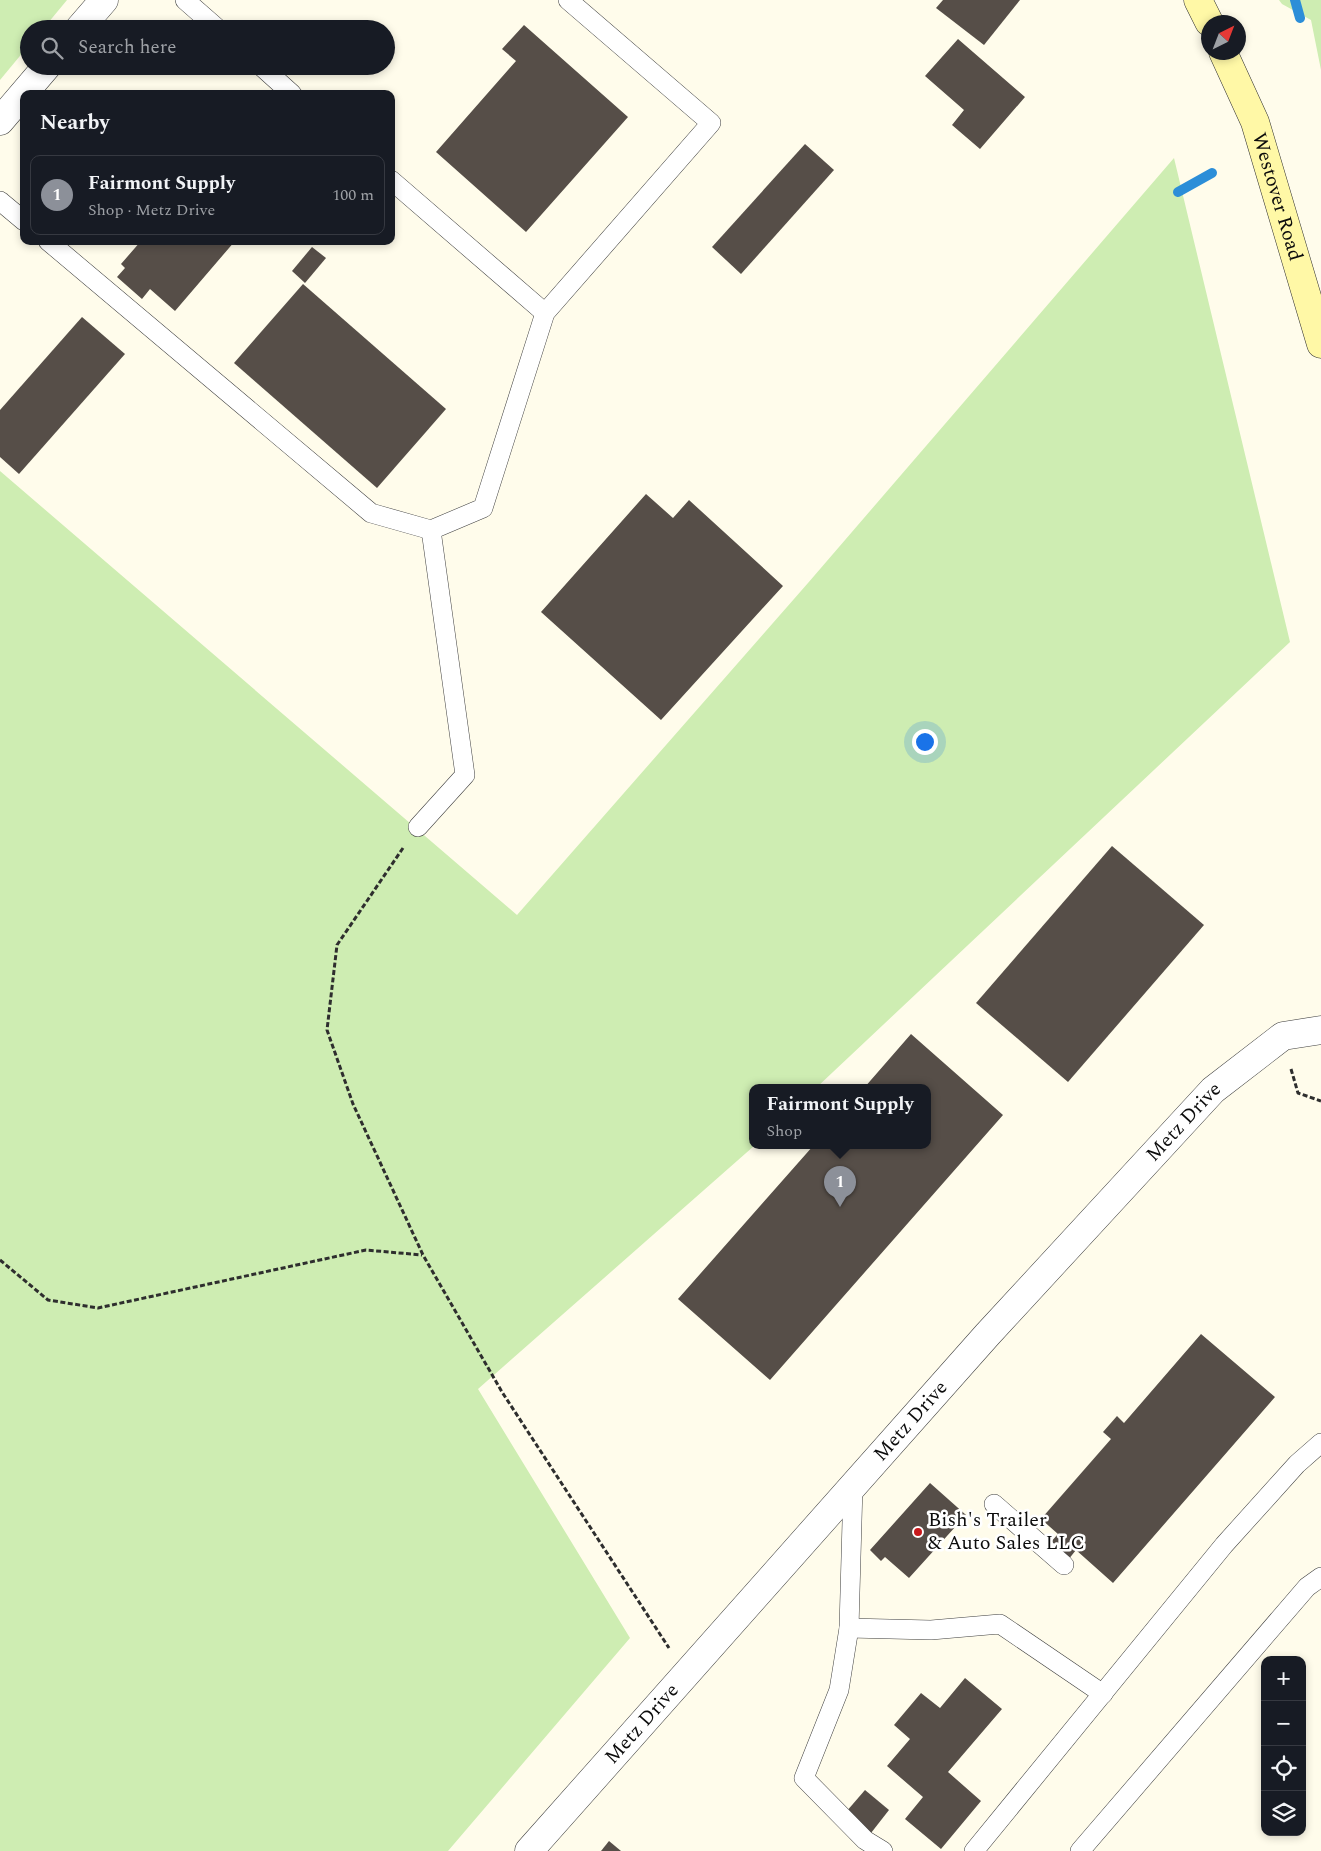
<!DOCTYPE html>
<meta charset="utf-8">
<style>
:root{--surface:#171b24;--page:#242831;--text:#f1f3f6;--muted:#9ea1a6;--line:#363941;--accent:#8c9099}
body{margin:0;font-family:Spectral,serif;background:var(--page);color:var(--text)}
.controls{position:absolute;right:15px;bottom:15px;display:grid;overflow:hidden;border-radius:10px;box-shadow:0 2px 8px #0003}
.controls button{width:45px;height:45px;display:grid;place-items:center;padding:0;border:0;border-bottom:1px solid var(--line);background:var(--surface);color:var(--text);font:25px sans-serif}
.compass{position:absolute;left:1201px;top:15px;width:45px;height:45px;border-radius:50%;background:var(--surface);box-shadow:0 2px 8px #0003;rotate:42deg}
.you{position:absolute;left:924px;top:741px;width:18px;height:18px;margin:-12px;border:4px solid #fff;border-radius:50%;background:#1a73e8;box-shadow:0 0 0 8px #1a73e833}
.badge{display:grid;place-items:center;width:32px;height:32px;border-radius:50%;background:var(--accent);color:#fff;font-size:16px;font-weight:700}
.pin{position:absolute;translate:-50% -41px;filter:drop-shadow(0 1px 2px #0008)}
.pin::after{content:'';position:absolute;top:26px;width:18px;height:15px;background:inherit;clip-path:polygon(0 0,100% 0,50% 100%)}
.popup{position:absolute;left:749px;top:1084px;width:182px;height:65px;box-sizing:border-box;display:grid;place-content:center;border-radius:10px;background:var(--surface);filter:drop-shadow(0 1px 4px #0005);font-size:16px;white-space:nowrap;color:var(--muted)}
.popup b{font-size:19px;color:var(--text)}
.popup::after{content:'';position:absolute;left:50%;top:100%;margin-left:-10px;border:10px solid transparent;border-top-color:var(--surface)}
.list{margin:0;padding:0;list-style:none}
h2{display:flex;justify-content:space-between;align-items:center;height:65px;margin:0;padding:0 20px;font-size:21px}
h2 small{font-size:16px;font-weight:400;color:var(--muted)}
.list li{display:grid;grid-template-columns:32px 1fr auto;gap:15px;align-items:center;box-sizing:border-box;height:80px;margin:0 10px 10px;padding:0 10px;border:1px solid var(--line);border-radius:10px}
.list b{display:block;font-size:19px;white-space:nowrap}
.list p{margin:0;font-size:16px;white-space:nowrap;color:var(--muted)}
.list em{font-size:16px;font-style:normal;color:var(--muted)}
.icon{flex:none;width:28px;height:28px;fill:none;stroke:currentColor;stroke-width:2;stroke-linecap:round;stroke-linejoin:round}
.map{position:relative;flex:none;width:1321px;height:1851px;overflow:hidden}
.search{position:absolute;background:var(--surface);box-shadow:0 2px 8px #0003;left:20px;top:20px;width:375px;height:55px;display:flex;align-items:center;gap:12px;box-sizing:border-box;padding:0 18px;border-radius:28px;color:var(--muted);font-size:19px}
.panel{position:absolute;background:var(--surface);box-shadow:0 2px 8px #0003;left:20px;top:90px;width:375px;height:155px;border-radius:10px}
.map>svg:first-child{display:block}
</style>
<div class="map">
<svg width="1321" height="1851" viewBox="0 0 1321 1851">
<rect width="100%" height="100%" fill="#fffceb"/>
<g fill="#ceedb2">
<path d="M0,0H67L43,29H29V45L0,80Z"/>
<path d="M1279,0H1321V70L1311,20L1282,4Z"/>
<path d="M1174,158L1290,642L816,1088H752L754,1146L478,1389L630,1638L448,1851H0V471L517,915L808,583Z"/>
</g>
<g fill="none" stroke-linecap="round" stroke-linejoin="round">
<g stroke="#2c8ed8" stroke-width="10">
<path d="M1295,0L1300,18"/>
<path d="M1178,192L1212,173"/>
</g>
</g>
<g fill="#564e48">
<path d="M943,0H1020L984,45L936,8Z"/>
<path d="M524,25L628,117L526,232L436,152L516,61L502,49Z"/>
<path d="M958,39L1025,97L980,149L952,125L964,110L925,76Z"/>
<path d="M805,144L834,170L741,274L712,247Z"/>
<path d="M141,241H235L175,311L150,289L142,299L117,277L125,268L121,264Z"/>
<path d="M312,247L326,258L305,283L292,271Z"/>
<path d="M303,284L446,409L377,488L234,363Z"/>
<path d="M82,317L125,354L19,474L0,457V410Z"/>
<path d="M646,494L673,518L689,500L783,586L661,720L541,612Z"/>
<path d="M1112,846L1204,925L1068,1082L976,1003Z"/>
<path d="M911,1034L1003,1115L770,1380L678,1299L813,1146H928V1088H864Z"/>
<path d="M1201,1334L1275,1397L1113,1583L1076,1550L1068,1560L1050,1543L1058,1534L1041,1519L1111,1439L1103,1432L1117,1416L1124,1423Z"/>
<path d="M930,1483L966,1515L909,1578L885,1557L881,1561L870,1550Z"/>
<path d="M965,1678L1002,1709L948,1772L981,1801L941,1849L905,1819L923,1797L887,1766L910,1739L894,1725L921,1693L940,1708Z"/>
<path d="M865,1790L889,1810L871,1833L846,1812Z"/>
<path d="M609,1841L621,1851H601Z"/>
</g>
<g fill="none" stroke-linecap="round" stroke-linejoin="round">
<g stroke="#3f3f3f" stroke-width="20">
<g id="lane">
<path d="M185,0L218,29"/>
<path d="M261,66L292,94"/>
<path d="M391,180L545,313"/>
<path d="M0,201L24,221"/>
<path d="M48,241L371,513L431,530L483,508L545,313L711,123L568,0"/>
<path d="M418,827L465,775L431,530"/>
<path d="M853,1486L849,1628L839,1690L804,1778L865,1840L883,1851"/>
<path d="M994,1504L1064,1565"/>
<path d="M849,1628L931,1630L1000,1624L1103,1694"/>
<path d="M974,1851L1224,1545L1297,1464L1321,1443"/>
<path d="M1080,1851L1307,1587L1321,1577"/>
</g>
</g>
<g stroke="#3f3f3f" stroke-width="29">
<g id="street">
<path d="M79,29L104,0"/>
<path d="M0,121L47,66"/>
<path id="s1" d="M529,1851L987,1335L1213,1090L1283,1036L1321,1030"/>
</g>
</g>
<g stroke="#2e2e2e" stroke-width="29">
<g id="secondary">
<path d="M1198,0L1209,22"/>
<path id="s2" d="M1223,52L1255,122L1321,344"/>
</g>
</g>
<g stroke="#2e2e2e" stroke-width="3" stroke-dasharray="5 2.5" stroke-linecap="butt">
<path d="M403,848L337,945L327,1030L353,1104L423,1255L502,1392L669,1648"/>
<path d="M1291,1069L1298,1093L1321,1101"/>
<path d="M0,1260L48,1300L98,1308L366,1250L422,1255"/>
</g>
<use href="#lane" stroke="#fff" stroke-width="19"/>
<use href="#street" stroke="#fff" stroke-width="28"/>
<use href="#secondary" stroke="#fff8a6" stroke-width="28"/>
</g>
<circle fill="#c7191c" stroke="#fff" stroke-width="2" cx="918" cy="1532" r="5"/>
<g text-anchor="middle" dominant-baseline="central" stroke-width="5" stroke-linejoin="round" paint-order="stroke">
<g font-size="20" fill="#0c0c0c" stroke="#fff">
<text stroke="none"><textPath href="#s2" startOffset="155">Westover Road</textPath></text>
<text stroke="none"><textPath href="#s1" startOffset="980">Metz Drive</textPath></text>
<text stroke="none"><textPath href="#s1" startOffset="575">Metz Drive</textPath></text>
<text stroke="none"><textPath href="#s1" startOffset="170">Metz Drive</textPath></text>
</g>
<g font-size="20" fill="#0c0c0c" stroke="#fff" text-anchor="start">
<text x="928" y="1520">Bish's Trailer<tspan x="928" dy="23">&amp; Auto Sales LLC</tspan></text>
</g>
</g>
</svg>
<div class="controls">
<button>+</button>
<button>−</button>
<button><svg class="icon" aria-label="locate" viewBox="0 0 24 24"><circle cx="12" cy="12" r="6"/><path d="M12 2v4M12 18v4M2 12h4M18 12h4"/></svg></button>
<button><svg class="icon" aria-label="layers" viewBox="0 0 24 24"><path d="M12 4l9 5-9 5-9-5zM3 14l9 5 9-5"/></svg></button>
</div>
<svg class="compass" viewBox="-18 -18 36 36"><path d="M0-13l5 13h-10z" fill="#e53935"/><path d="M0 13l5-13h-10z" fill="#9ea1a6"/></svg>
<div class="you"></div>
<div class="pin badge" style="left:840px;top:1207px">1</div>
<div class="popup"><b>Fairmont Supply</b>Shop</div>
<div class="search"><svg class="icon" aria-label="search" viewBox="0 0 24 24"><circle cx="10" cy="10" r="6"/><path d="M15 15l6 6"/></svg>Search here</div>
<section class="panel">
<h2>Nearby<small></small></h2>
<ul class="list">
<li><span class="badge">1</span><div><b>Fairmont Supply</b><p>Shop · Metz Drive</p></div><em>100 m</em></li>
</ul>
</section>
</div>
